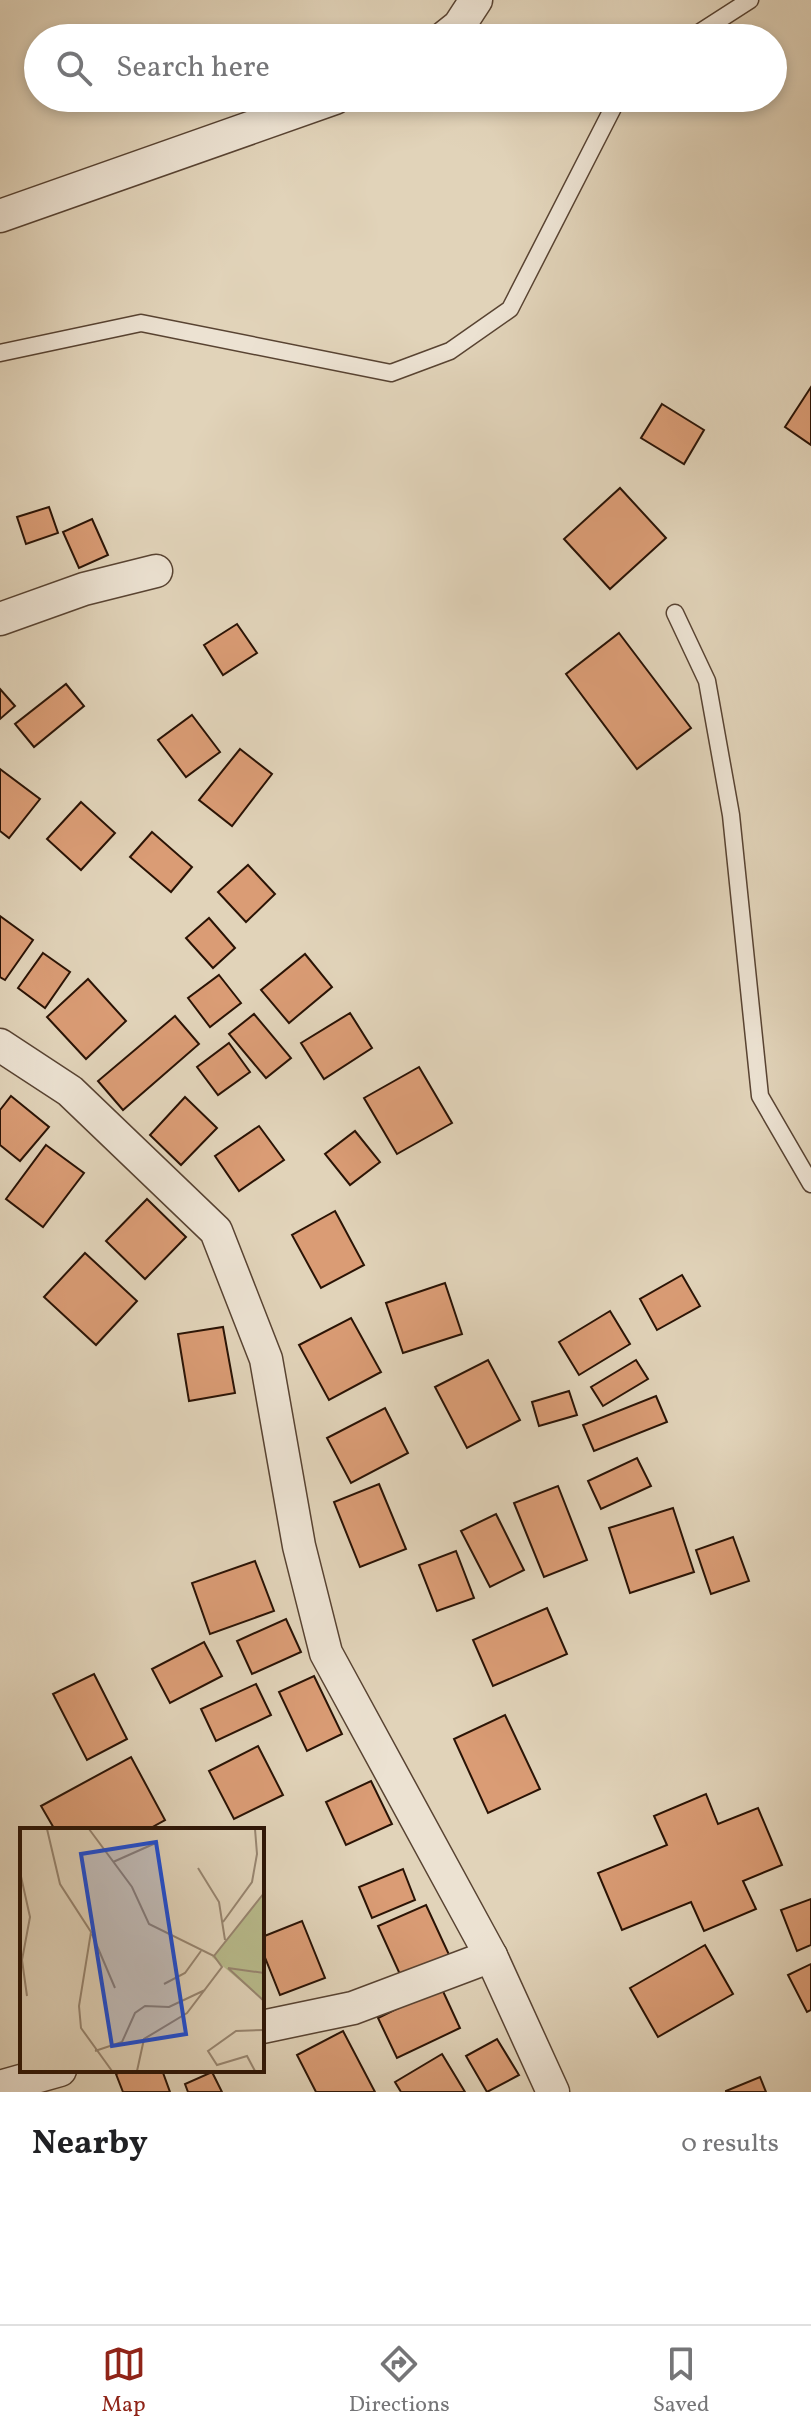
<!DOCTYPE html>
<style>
:root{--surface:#fff;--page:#f6f6f6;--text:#202124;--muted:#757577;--line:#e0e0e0;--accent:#8f2418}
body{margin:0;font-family:Vollkorn,serif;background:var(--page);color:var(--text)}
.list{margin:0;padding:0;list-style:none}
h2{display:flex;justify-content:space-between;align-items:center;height:104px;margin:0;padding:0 32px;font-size:34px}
h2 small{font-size:26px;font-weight:400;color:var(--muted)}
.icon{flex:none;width:44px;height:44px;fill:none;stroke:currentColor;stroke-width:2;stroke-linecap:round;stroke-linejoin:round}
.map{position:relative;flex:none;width:811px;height:2092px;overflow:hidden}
.search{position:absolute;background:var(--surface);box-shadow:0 4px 12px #0003;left:24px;right:24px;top:24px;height:88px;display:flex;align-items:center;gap:20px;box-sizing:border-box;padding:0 28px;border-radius:44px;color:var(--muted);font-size:30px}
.sheet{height:232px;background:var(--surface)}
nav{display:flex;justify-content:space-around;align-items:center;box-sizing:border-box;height:112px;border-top:2px solid var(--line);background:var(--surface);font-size:22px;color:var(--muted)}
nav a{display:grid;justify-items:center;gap:4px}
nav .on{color:var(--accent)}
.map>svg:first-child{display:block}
</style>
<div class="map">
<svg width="811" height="2092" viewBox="0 0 811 2092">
<rect width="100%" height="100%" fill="#e1d3b9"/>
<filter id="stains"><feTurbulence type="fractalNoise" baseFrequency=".0025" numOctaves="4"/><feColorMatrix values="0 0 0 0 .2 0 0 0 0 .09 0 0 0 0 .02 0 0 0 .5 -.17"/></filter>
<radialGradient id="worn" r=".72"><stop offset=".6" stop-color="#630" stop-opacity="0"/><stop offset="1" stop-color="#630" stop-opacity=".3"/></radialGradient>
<g fill="#da9c75" stroke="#2a1305" stroke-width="2">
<path d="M811,387V445L785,427Z"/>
<path d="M662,404L704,430L684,464L641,438Z"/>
<path d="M620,488L666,538L610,589L564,539Z"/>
<path d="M49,507L58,533L26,544L17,517Z"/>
<path d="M92,519L108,555L79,568L63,532Z"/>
<path d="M237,624L257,653L223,675L204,645Z"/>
<path d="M619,633L691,728L637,769L566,674Z"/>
<path d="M66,684L84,706L34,747L15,724Z"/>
<path d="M0,689L15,706L0,719Z"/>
<path d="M192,715L220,752L186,777L158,740Z"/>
<path d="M240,749L272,774L232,826L199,800Z"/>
<path d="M0,769L40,799L9,838L0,831Z"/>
<path d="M81,802L115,833L81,870L47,839Z"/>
<path d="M152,832L192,867L171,892L130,857Z"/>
<path d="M248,865L275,894L246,922L218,892Z"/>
<path d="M0,916L33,940L5,980L0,977Z"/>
<path d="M209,918L235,948L213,968L186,938Z"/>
<path d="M43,953L70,972L45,1008L18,988Z"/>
<path d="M305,954L332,987L289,1023L261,990Z"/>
<path d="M219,975L241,1003L210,1027L188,998Z"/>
<path d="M88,979L126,1021L86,1059L47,1017Z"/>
<path d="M350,1013L372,1048L324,1079L301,1043Z"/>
<path d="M254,1014L291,1058L266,1078L229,1034Z"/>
<path d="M175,1016L199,1044L123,1110L98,1081Z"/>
<path d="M229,1043L250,1072L218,1095L197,1067Z"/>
<path d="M419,1067L452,1123L397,1154L364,1098Z"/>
<path d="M11,1096L49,1127L20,1161L0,1145V1110Z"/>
<path d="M185,1097L217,1128L181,1165L150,1135Z"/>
<path d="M259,1126L284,1160L239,1191L215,1156Z"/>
<path d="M355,1131L380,1162L350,1185L325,1154Z"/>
<path d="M46,1145L84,1173L43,1227L6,1199Z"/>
<path d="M147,1199L186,1237L145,1279L106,1241Z"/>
<path d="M335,1211L364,1265L321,1288L292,1235Z"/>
<path d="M85,1253L137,1301L96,1345L44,1297Z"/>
<path d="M682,1275L700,1306L657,1330L640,1299Z"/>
<path d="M445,1283L462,1334L403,1353L386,1303Z"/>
<path d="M610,1311L630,1344L579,1375L559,1342Z"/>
<path d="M351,1318L381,1372L329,1400L299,1345Z"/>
<path d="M223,1327L235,1393L189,1401L178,1334Z"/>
<path d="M488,1360L520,1420L467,1448L435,1387Z"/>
<path d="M636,1360L648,1379L603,1406L591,1387Z"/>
<path d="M569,1391L577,1415L539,1426L532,1402Z"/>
<path d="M656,1396L667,1422L594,1451L583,1425Z"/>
<path d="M385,1408L408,1453L351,1483L327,1438Z"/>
<path d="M637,1458L651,1486L601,1509L588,1481Z"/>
<path d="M379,1484L406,1549L360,1567L334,1502Z"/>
<path d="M558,1486L587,1560L544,1577L514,1503Z"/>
<path d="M673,1508L694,1572L630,1593L609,1528Z"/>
<path d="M496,1514L524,1570L490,1587L461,1531Z"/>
<path d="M733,1537L749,1581L711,1594L696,1550Z"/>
<path d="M456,1551L474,1598L437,1611L419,1565Z"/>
<path d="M255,1561L274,1611L210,1634L192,1583Z"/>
<path d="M547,1608L567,1654L493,1686L473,1640Z"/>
<path d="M286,1619L301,1652L252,1674L237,1641Z"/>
<path d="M204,1642L222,1676L170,1703L152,1669Z"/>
<path d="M94,1674L127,1739L87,1760L53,1694Z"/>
<path d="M314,1676L342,1734L307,1751L279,1692Z"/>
<path d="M256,1684L271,1715L216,1741L201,1709Z"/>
<path d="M505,1715L540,1789L488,1813L454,1739Z"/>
<path d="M258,1746L283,1795L234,1819L209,1771Z"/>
<path d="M131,1757L165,1820L147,1830H55L41,1806Z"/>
<path d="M371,1781L392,1824L346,1845L326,1802Z"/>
<path d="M706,1794L718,1824L758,1808L782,1865L743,1881L756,1909L704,1931L691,1902L622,1930L598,1873L667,1845L654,1816Z"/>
<path d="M403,1869L415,1900L372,1918L359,1887Z"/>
<path d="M811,1899V1945L797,1951L781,1910Z"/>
<path d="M426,1905L451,1959L403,1981L378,1926Z"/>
<path d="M302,1921L325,1978L280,1995L262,1950V1937Z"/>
<path d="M705,1945L733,1994L658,2037L630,1988Z"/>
<path d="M811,1964V2010L807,2012L788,1975Z"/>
<path d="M441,1987L460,2028L397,2058L378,2018Z"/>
<path d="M343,2031L375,2092H316L297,2055Z"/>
<path d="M497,2039L519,2075L487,2092L466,2056Z"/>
<path d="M442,2054L465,2092H401L395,2082Z"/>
<path d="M125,2070H162L170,2092H123L116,2074Z"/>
<path d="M212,2072L222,2092H188L185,2084Z"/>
<path d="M760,2077L766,2092H726V2091Z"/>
</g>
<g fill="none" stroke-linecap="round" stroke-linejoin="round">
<g stroke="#584332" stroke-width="19">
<g id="lane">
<path d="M691,38L750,0"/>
<path d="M0,353L141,323L391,373L450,351L510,309L618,98"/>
<path d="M675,613L707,681L731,815L760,1096L811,1184"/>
</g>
</g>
<g stroke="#584332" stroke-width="35">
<g id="street">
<path d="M444,38L459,26L476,0"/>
<path d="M0,216L335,98"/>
<path d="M0,619L84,589L156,571"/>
<path d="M0,1045L70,1091L216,1231L266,1359L299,1546L326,1653L491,1956L553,2092"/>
<path d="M262,2027L353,2008L491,1956"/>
<path d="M0,2087L60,2070"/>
</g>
</g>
<use href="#lane" stroke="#ece2d2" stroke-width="16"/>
<use href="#street" stroke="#ece2d2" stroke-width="32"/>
</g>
<g transform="translate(20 1828)">
<rect width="244" height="244" fill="#e1d3b9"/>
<path d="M244,66V173L192,129Z" fill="#b8bb8c"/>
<path fill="none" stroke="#988671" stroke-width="2" d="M27,1L40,56L71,104L59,178L61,200L92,243M69,1L112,59L129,96L194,128L202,139L167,185L124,211L117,243M93,34L138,14M178,40L199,74L205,112M0,44L10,89L2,132L7,168M203,94L232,54L237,26L235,1M72,106L95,160M194,128L244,65M208,140L244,173M208,140L244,145M144,156L165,145L181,123M75,223L102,214L115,185L125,178L149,179L185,162M235,243L227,228L197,237L188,223L216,203L244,202"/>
<path fill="#1d4ed8" fill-opacity="0.15" stroke="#1d4ed8" stroke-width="4" d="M136,14L166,206L92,218L61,26Z"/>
<rect width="244" height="244" fill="none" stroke="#2a1305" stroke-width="4"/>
</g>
<rect width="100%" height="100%" filter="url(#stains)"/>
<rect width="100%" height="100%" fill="url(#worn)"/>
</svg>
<div class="search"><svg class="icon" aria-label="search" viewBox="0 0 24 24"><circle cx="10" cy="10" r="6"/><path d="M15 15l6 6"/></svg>Search here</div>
</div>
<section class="sheet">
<h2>Nearby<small>0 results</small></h2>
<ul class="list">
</ul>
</section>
<nav>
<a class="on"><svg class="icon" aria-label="map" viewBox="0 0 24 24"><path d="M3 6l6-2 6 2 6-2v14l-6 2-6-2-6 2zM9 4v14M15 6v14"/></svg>Map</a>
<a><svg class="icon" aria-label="directions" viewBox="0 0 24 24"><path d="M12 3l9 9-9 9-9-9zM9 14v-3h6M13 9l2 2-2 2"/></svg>Directions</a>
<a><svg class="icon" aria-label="saved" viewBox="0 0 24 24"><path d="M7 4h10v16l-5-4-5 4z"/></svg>Saved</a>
</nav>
